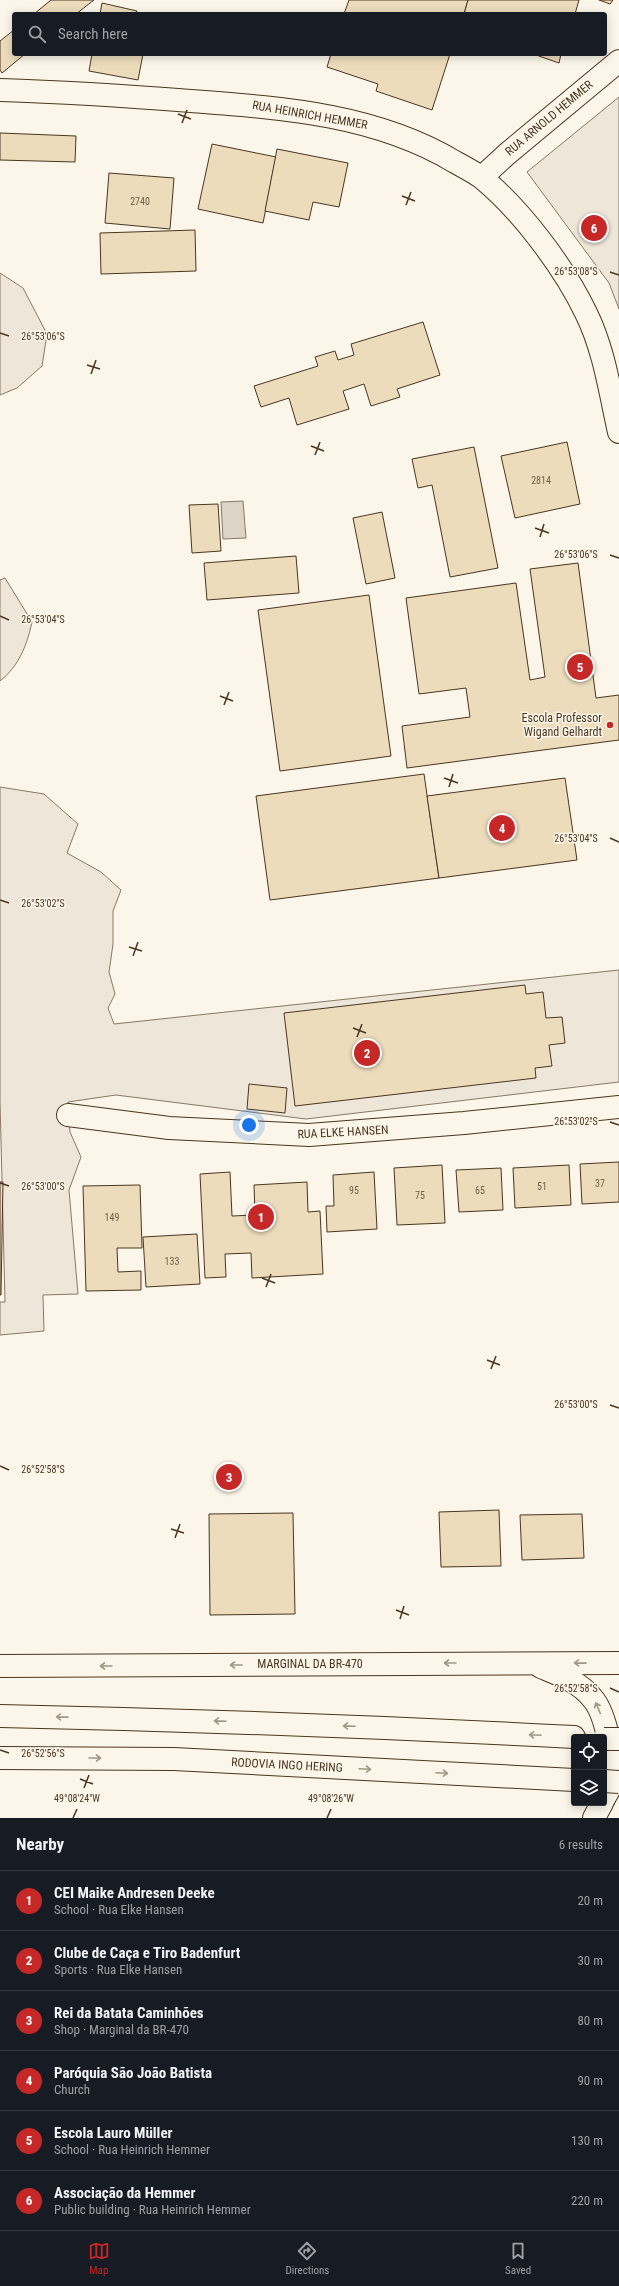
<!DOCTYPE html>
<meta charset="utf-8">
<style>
:root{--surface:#171b24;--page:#20242c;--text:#f1f3f6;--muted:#9ea1a6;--line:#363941;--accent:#c62828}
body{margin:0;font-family:"Roboto Condensed",sans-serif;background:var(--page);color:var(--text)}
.controls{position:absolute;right:12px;bottom:12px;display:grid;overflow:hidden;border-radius:4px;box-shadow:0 2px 10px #0003}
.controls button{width:36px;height:36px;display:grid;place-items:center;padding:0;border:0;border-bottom:1px solid var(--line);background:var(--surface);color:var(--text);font:20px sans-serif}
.you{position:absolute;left:249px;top:1125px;width:14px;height:14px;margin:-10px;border:3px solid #fff;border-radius:50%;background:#1a73e8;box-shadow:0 0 0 6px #1a73e833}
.badge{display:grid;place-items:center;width:26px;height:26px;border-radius:50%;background:var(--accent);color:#fff;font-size:13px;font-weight:700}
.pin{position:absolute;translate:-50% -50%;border:2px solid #fff;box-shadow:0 1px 4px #0006}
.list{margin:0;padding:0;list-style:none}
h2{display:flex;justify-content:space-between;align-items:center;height:52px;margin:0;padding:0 16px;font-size:17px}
h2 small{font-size:13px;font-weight:400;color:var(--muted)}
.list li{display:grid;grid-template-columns:26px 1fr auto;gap:12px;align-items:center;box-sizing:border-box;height:60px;padding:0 16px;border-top:1px solid var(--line)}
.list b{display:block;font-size:15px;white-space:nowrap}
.list p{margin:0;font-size:13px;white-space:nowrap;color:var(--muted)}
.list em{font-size:13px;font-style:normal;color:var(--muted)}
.icon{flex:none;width:22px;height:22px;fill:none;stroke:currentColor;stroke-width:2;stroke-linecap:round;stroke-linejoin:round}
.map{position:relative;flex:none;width:619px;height:1818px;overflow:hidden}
.search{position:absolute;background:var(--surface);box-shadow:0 2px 10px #0003;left:12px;right:12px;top:12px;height:44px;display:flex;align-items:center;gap:10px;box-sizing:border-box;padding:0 14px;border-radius:4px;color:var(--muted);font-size:15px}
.sheet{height:412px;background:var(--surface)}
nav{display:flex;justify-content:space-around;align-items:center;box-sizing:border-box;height:56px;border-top:1px solid var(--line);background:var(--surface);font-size:11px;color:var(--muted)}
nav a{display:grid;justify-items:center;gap:2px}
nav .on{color:var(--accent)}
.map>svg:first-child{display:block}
</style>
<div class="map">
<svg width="619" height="1818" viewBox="0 0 619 1818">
<rect width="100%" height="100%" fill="#fbf6e9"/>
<g fill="#ede6d9" stroke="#887966">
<path d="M619,97V309L609,283L527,172Z"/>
<path d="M0,273L23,288L47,334L42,366L17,388L0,395Z"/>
<path d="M5,578L32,622C27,645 19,666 0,681V580Z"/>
<path d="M0,787L44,794L78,824L67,853L101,872L121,890L113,911V944L109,972L115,994L108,1008L114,1024L619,970V1082L306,1119L116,1095L68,1102L70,1132L81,1157L69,1190L78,1294L43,1295L44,1331L0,1335V1302H5L0,1101Z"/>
</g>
<path fill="#dcd4c6" stroke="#887966" d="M243,501L246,538L223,539L221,502Z"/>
<g fill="#ecdcbc" stroke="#4a3520">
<path d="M51,0H94L76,14H34Z"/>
<path d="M349,0H468L464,14H344Z"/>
<path d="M468,0H579L575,14H464Z"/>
<path d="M599,0H613L610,4Z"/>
<path d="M102,3L137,11L136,14H100Z"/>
<path d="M14,30V54H25L2,73L0,70V41Z"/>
<path d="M92,54H143L138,80L89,71Z"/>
<path d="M331,54H450L432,110L376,91L378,84L327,67Z"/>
<path d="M533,54H561L559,63Z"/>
<path d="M0,133L76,136L75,162L0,160Z"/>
<path d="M212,144L276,157L263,223L198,209Z"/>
<path d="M277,149L348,163L339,207L313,202L309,220L265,211Z"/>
<path d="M109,173L174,178L170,229L105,223Z"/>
<path d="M195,230L196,271L101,274L100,233Z"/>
<path d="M423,322L440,375L397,389L400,397L371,406L364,384L343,391L349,409L297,425L289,398L261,407L254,386L318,366L315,357L335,351L338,360L354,355L351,344Z"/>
<path d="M567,442L580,504L515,518L501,456Z"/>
<path d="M474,447L498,568L450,577L432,485L418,488L412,459Z"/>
<path d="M218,504L221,551L192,553L189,505Z"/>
<path d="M382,512L395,578L366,584L353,518Z"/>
<path d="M296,556L299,593L207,600L204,563Z"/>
<path d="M578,563L596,698L619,695V740L407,768L402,726L470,717L466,688L419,694L406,598L516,583L530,680L545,677L530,569Z"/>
<path d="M369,595L391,756L280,771L258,610Z"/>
<path d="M424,774L439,878L270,900L256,796Z"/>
<path d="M565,778L577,860L439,878L427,796Z"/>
<path d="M525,985L526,994L543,992L546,1018L562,1017L565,1043L549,1045L552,1066L535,1068L536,1078L295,1106L284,1013Z"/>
<path d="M249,1084L287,1088L285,1113L247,1109Z"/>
<path d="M619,1162V1202L582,1204L580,1164Z"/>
<path d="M442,1165L445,1223L397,1225L394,1168Z"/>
<path d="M569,1165L571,1205L515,1208L513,1168Z"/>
<path d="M501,1168L503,1210L459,1212L456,1170Z"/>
<path d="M230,1172L232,1216L255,1215L254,1185L307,1182L308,1212L320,1211L323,1274L252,1278L251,1253L225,1254L226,1277L205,1278L200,1174Z"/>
<path d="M374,1172L377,1229L327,1232L326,1206H334L333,1175Z"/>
<path d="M0,1182H3L1,1295H0Z"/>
<path d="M140,1185L142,1248H117L118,1272L141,1271V1290L86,1291L83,1186Z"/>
<path d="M197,1234L200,1284L146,1287L143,1237Z"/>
<path d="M499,1510L501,1566L441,1567L439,1512Z"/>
<path d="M293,1513L295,1614L210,1615L209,1514Z"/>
<path d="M582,1514L584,1558L522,1560L520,1515Z"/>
</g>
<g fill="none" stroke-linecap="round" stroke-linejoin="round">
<g stroke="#4a3520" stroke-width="24">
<g id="street">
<path d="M482,177L507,154L619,61"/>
<path d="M68,1115L169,1128L309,1135L464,1123L619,1107"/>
</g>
</g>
<g stroke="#4a3520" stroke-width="24">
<path id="secondary" d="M0,90C64,92 127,96 191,101C282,108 375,114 455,162C464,167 474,172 482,178C521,210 564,267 586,313C604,349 610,392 619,432"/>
</g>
<g stroke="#4a3520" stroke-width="24">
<g id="primary">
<path d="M0,1666L619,1663"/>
<path d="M541,1667C560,1675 580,1682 593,1699C606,1714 615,1762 612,1782C611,1788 606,1794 604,1799"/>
<path d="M594,1818L602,1803"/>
</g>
</g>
<g stroke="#4a3520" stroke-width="24">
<g id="highway">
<path d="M0,1716C192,1720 383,1727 574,1737"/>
<path d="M0,1758L174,1759L574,1780"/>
</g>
</g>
<use href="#street" stroke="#fbf6e9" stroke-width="22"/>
<use href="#secondary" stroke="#fbf6e9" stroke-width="22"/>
<use href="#primary" stroke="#fbf6e9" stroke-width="22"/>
<use href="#highway" stroke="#fbf6e9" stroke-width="22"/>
<g stroke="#4a3520" stroke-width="24" stroke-linecap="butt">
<g id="highway-bridge">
<path d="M604,1739H619"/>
<path d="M604,1781L619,1782"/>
</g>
</g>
<use href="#highway-bridge" stroke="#fbf6e9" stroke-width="22"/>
</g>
<defs><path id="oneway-shaft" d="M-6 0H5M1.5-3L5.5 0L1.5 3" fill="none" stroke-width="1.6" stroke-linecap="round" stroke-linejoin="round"/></defs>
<g stroke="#a29684">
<use href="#oneway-shaft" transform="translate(450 1663) rotate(180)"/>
<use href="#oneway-shaft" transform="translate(580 1663) rotate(-179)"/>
<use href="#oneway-shaft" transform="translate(236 1665) rotate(180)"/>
<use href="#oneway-shaft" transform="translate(106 1666) rotate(180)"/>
<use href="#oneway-shaft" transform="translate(598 1708) rotate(-113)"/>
<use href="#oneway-shaft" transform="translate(62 1717) rotate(-179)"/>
<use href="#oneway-shaft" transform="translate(220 1721) rotate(-178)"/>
<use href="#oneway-shaft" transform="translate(349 1726) rotate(-178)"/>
<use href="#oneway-shaft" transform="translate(535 1735) rotate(-177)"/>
<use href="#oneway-shaft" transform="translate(95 1758)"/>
<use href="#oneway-shaft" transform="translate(365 1769) rotate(3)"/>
<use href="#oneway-shaft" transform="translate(442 1773) rotate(3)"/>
</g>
<path fill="none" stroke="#4a3520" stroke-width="1.5" d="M178,114L191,119M182,123L187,110M402,196L415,201M406,205L411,192M610,272L619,275M0,333L9,336M87,365L100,369M91,374L96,360M311,446L324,451M315,455L320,442M535,528L549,533M540,537L544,524M610,555L619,558M0,616L9,620M220,696L233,701M224,705L229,692M444,778L458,783M449,787L453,774M610,838L619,842M0,900L9,903M129,947L142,951M133,956L138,942M353,1028L366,1033M357,1037L362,1024M610,1122L619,1125M0,1183L9,1186M262,1278L275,1283M266,1287L271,1274M487,1360L500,1365M491,1369L496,1356M610,1405L619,1408M0,1466L9,1470M171,1529L184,1533M175,1538L180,1524M396,1610L409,1615M400,1619L404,1606M610,1688L619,1692M0,1750L9,1753M80,1779L93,1784M84,1788L89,1775M73,1818L77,1809M327,1818L331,1809"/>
<circle fill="#c62828" stroke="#fbf6e9" stroke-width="1.5" cx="610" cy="725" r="4"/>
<g text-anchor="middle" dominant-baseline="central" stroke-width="3" stroke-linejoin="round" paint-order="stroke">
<g font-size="10" fill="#725f47">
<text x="140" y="201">2740</text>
<text x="541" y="480">2814</text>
<text x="600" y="1183">37</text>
<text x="542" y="1186">51</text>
<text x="354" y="1190">95</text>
<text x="480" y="1190">65</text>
<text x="420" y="1195">75</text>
<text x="112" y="1217">149</text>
<text x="172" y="1261">133</text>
</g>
<g font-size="12" fill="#4a3520" stroke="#fbf6e9">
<text transform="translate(310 115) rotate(10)">RUA HEINRICH HEMMER</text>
<text transform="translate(549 118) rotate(-40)">RUA ARNOLD HEMMER</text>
<text transform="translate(343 1132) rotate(-3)">RUA ELKE HANSEN</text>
<text x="310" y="1664">MARGINAL DA BR-470</text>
<text transform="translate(287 1765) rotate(3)">RODOVIA INGO HERING</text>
</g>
<g font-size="12" fill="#4a3520" stroke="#fbf6e9" text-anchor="end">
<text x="602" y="718">Escola Professor<tspan x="602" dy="14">Wigand Gelhardt</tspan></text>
</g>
</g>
<g font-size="10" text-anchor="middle" fill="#4a3520" stroke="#fbf6e9" stroke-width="3" stroke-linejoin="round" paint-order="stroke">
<text x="576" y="275">26°53'08"S</text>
<text x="43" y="340">26°53'06"S</text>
<text x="576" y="558">26°53'06"S</text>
<text x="43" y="623">26°53'04"S</text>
<text x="576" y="842">26°53'04"S</text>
<text x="43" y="907">26°53'02"S</text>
<text x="576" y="1125">26°53'02"S</text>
<text x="43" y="1190">26°53'00"S</text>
<text x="576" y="1408">26°53'00"S</text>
<text x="43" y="1473">26°52'58"S</text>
<text x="576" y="1692">26°52'58"S</text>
<text x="43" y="1757">26°52'56"S</text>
<text x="77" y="1802">49°08'24"W</text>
<text x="331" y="1802">49°08'26"W</text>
</g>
</svg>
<div class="controls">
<button><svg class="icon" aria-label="locate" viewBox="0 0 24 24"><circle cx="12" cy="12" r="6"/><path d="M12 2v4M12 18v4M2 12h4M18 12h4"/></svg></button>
<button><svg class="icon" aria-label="layers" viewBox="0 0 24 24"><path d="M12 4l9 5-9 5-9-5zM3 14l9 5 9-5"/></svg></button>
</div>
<div class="you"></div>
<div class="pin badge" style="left:261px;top:1217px">1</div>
<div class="pin badge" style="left:367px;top:1053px">2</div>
<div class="pin badge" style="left:229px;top:1477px">3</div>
<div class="pin badge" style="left:502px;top:828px">4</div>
<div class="pin badge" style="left:580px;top:667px">5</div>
<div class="pin badge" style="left:594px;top:228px">6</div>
<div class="search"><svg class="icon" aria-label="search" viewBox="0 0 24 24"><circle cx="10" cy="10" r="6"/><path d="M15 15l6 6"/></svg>Search here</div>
</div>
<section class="sheet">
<h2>Nearby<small>6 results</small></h2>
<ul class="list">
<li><span class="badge">1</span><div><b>CEI Maike Andresen Deeke</b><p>School · Rua Elke Hansen</p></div><em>20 m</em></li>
<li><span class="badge">2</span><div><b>Clube de Caça e Tiro Badenfurt</b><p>Sports · Rua Elke Hansen</p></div><em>30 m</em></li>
<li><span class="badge">3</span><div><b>Rei da Batata Caminhões</b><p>Shop · Marginal da BR-470</p></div><em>80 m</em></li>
<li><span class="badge">4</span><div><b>Paróquia São João Batista</b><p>Church</p></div><em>90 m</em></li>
<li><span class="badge">5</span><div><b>Escola Lauro Müller</b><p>School · Rua Heinrich Hemmer</p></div><em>130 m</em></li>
<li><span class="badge">6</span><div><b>Associação da Hemmer</b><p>Public building · Rua Heinrich Hemmer</p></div><em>220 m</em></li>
</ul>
</section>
<nav>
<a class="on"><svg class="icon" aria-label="map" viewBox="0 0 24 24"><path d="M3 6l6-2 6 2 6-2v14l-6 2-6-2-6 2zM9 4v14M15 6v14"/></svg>Map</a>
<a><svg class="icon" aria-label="directions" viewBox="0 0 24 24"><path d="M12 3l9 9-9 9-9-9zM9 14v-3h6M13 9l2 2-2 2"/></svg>Directions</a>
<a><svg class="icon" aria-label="saved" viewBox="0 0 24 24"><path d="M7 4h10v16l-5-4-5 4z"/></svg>Saved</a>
</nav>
